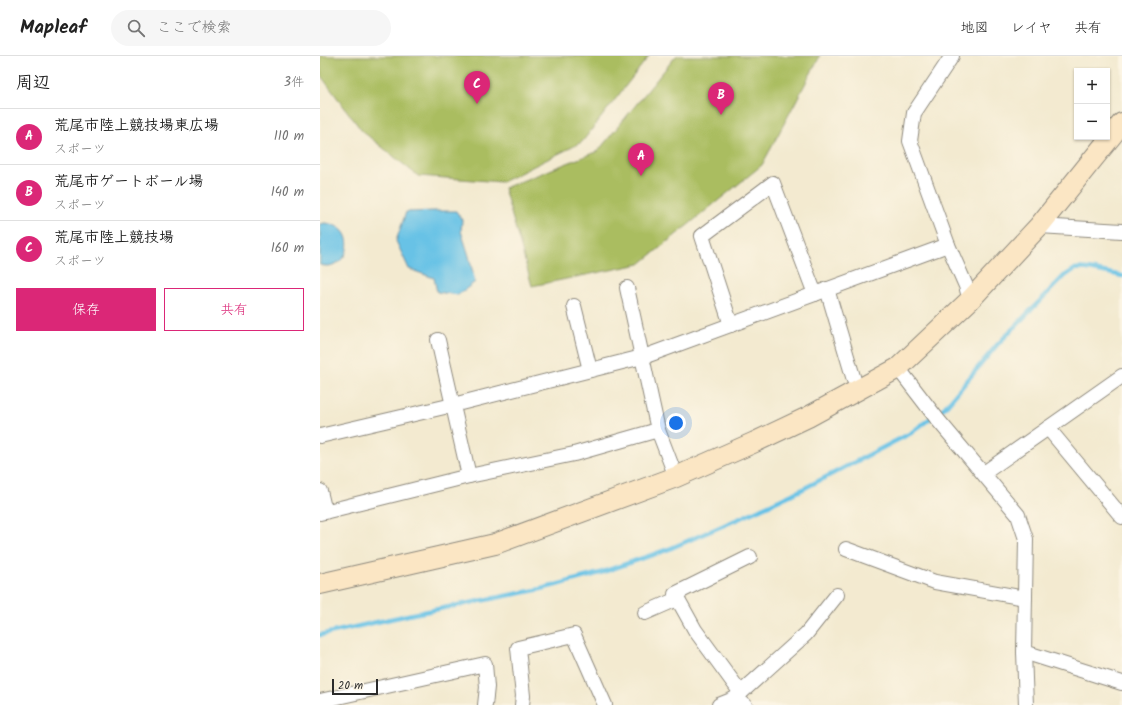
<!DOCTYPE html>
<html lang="ja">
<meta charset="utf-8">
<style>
:root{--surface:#fff;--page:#f6f6f6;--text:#222;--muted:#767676;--line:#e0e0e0;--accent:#db2777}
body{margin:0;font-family:Kalam,"Klee One",sans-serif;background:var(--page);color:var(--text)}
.controls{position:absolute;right:12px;top:12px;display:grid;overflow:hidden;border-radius:0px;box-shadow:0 1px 3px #0004}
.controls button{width:36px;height:36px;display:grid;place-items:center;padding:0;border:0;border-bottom:1px solid var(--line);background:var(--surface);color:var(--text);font:20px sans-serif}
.scale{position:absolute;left:12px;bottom:10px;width:46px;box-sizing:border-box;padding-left:4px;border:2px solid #2b2b2b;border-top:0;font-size:11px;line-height:14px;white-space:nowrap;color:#2b2b2b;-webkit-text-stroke:3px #fcf5e5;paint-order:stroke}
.you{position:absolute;left:356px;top:367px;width:14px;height:14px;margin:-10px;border:3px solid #fff;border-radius:50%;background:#1a73e8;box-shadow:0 0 0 6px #1a73e833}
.badge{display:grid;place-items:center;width:26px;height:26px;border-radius:50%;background:var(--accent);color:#fff;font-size:13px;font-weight:700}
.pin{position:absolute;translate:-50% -33px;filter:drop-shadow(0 1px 2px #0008)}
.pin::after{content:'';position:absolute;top:21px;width:14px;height:12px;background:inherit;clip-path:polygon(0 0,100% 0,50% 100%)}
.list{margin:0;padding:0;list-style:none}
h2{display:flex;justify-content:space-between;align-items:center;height:52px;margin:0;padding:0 16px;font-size:17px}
h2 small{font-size:13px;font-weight:400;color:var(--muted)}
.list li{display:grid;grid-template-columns:26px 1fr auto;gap:12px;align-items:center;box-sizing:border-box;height:56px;padding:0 16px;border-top:1px solid var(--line)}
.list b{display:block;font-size:15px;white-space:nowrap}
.list p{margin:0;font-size:13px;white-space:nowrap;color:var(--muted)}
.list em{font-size:13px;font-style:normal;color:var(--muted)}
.actions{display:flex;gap:8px;padding:12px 16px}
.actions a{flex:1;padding:9px 0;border:1px solid var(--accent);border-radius:0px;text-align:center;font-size:14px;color:var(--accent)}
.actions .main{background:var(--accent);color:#fff}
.icon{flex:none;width:22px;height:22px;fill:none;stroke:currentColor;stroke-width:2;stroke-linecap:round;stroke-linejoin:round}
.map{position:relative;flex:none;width:802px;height:649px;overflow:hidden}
header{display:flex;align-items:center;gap:24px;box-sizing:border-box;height:56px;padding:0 20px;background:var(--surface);border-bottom:1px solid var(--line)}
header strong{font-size:19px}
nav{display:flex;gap:22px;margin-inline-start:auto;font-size:14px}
.search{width:280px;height:36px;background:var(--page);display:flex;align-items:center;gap:10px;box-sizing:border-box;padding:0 14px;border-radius:22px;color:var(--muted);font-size:15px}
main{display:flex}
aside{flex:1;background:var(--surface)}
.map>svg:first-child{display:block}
</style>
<header>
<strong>Mapleaf</strong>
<div class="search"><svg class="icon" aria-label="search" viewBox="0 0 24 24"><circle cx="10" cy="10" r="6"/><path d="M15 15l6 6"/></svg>ここで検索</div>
<nav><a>地図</a><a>レイヤ</a><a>共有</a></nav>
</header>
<main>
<aside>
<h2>周辺<small>3件</small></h2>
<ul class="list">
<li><span class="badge">A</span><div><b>荒尾市陸上競技場東広場</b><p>スポーツ</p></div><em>110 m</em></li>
<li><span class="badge">B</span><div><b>荒尾市ゲートボール場</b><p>スポーツ</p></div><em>140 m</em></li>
<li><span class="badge">C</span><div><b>荒尾市陸上競技場</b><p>スポーツ</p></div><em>160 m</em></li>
</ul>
<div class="actions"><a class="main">保存</a><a>共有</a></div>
</aside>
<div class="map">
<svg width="802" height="649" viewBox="0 0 802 649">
<rect width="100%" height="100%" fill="#fcf5e5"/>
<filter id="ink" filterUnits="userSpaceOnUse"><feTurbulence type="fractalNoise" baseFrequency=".025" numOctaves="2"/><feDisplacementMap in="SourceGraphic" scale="8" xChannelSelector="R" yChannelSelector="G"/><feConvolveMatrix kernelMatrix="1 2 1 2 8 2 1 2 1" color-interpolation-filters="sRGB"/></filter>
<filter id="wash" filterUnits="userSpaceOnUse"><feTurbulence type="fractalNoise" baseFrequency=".012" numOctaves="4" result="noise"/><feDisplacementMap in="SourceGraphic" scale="16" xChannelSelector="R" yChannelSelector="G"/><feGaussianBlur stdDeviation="0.9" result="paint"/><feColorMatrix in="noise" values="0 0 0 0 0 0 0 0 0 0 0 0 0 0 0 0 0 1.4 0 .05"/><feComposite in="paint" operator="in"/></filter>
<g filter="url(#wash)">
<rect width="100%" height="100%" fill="#f3ead0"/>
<g fill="#aabd60" stroke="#6a7446">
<path d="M0,0H329L262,86L182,126L98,120L42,75L1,20Z"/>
<path d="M356,0H500L442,109L320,208L212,230L184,132L278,95Z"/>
</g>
<g fill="#68c2e6" stroke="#4a7688">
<path d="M114,155H136L142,164L141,175L149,200L155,226L138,239L117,236L114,222L89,213L76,185L86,156Z"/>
<path d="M5,167C42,171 29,217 0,209V168Z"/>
</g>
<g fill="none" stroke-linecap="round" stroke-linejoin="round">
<path stroke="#68c2e6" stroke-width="4.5" d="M0,579L88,559L221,533L280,517L349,493L425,460L481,434L591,377L625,351L677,289L744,220C748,218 752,215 755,213C765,210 791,218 802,220"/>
</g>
</g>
<g filter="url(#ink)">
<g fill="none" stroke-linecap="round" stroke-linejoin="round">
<g stroke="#8f8a7e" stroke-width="16">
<g id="street">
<path d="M632,0L594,57L590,85L628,189L646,230L650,244"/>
<path d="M719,170L802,175"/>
<path d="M307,232L338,374"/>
<path d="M507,233L534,324L538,334"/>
<path d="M254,250L270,314"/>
<path d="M411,269L382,180L453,127L495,238"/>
<path d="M118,284L149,420"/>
<path d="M578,312L618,364L698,459L706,483L704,596L706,649"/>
<path d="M728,372L802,461"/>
<path d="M0,380L133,349L326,300L628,189"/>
<path d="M664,417L802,320"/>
<path d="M0,435L5,456"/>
<path d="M0,457L149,420L254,398L338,374L356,421"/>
<path d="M526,493L615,526L705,542"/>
<path d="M325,557L357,543"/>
<path d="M704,596L802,627"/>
<path d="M421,637L375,574L355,538L430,501"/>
<path d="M414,643L486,578L517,539"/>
<path d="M0,645L165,608L167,631L165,649"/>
<path d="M202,649L203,640L198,592L254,579L285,649"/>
<path d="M399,649L414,643L425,649"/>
</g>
</g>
<g stroke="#8f8a7e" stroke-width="22">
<path id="secondary" d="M0,528L175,488L356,421L435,386L488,361L578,312L650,244L719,170L802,67"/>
</g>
<use href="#street" stroke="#fff" stroke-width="14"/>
<use href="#secondary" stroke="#fbe6c4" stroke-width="20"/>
</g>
</g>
</svg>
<div class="controls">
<button>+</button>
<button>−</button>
</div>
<div class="scale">20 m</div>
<div class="you"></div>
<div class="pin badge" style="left:321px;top:120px">A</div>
<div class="pin badge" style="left:401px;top:59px">B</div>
<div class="pin badge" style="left:157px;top:48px">C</div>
</div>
</main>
